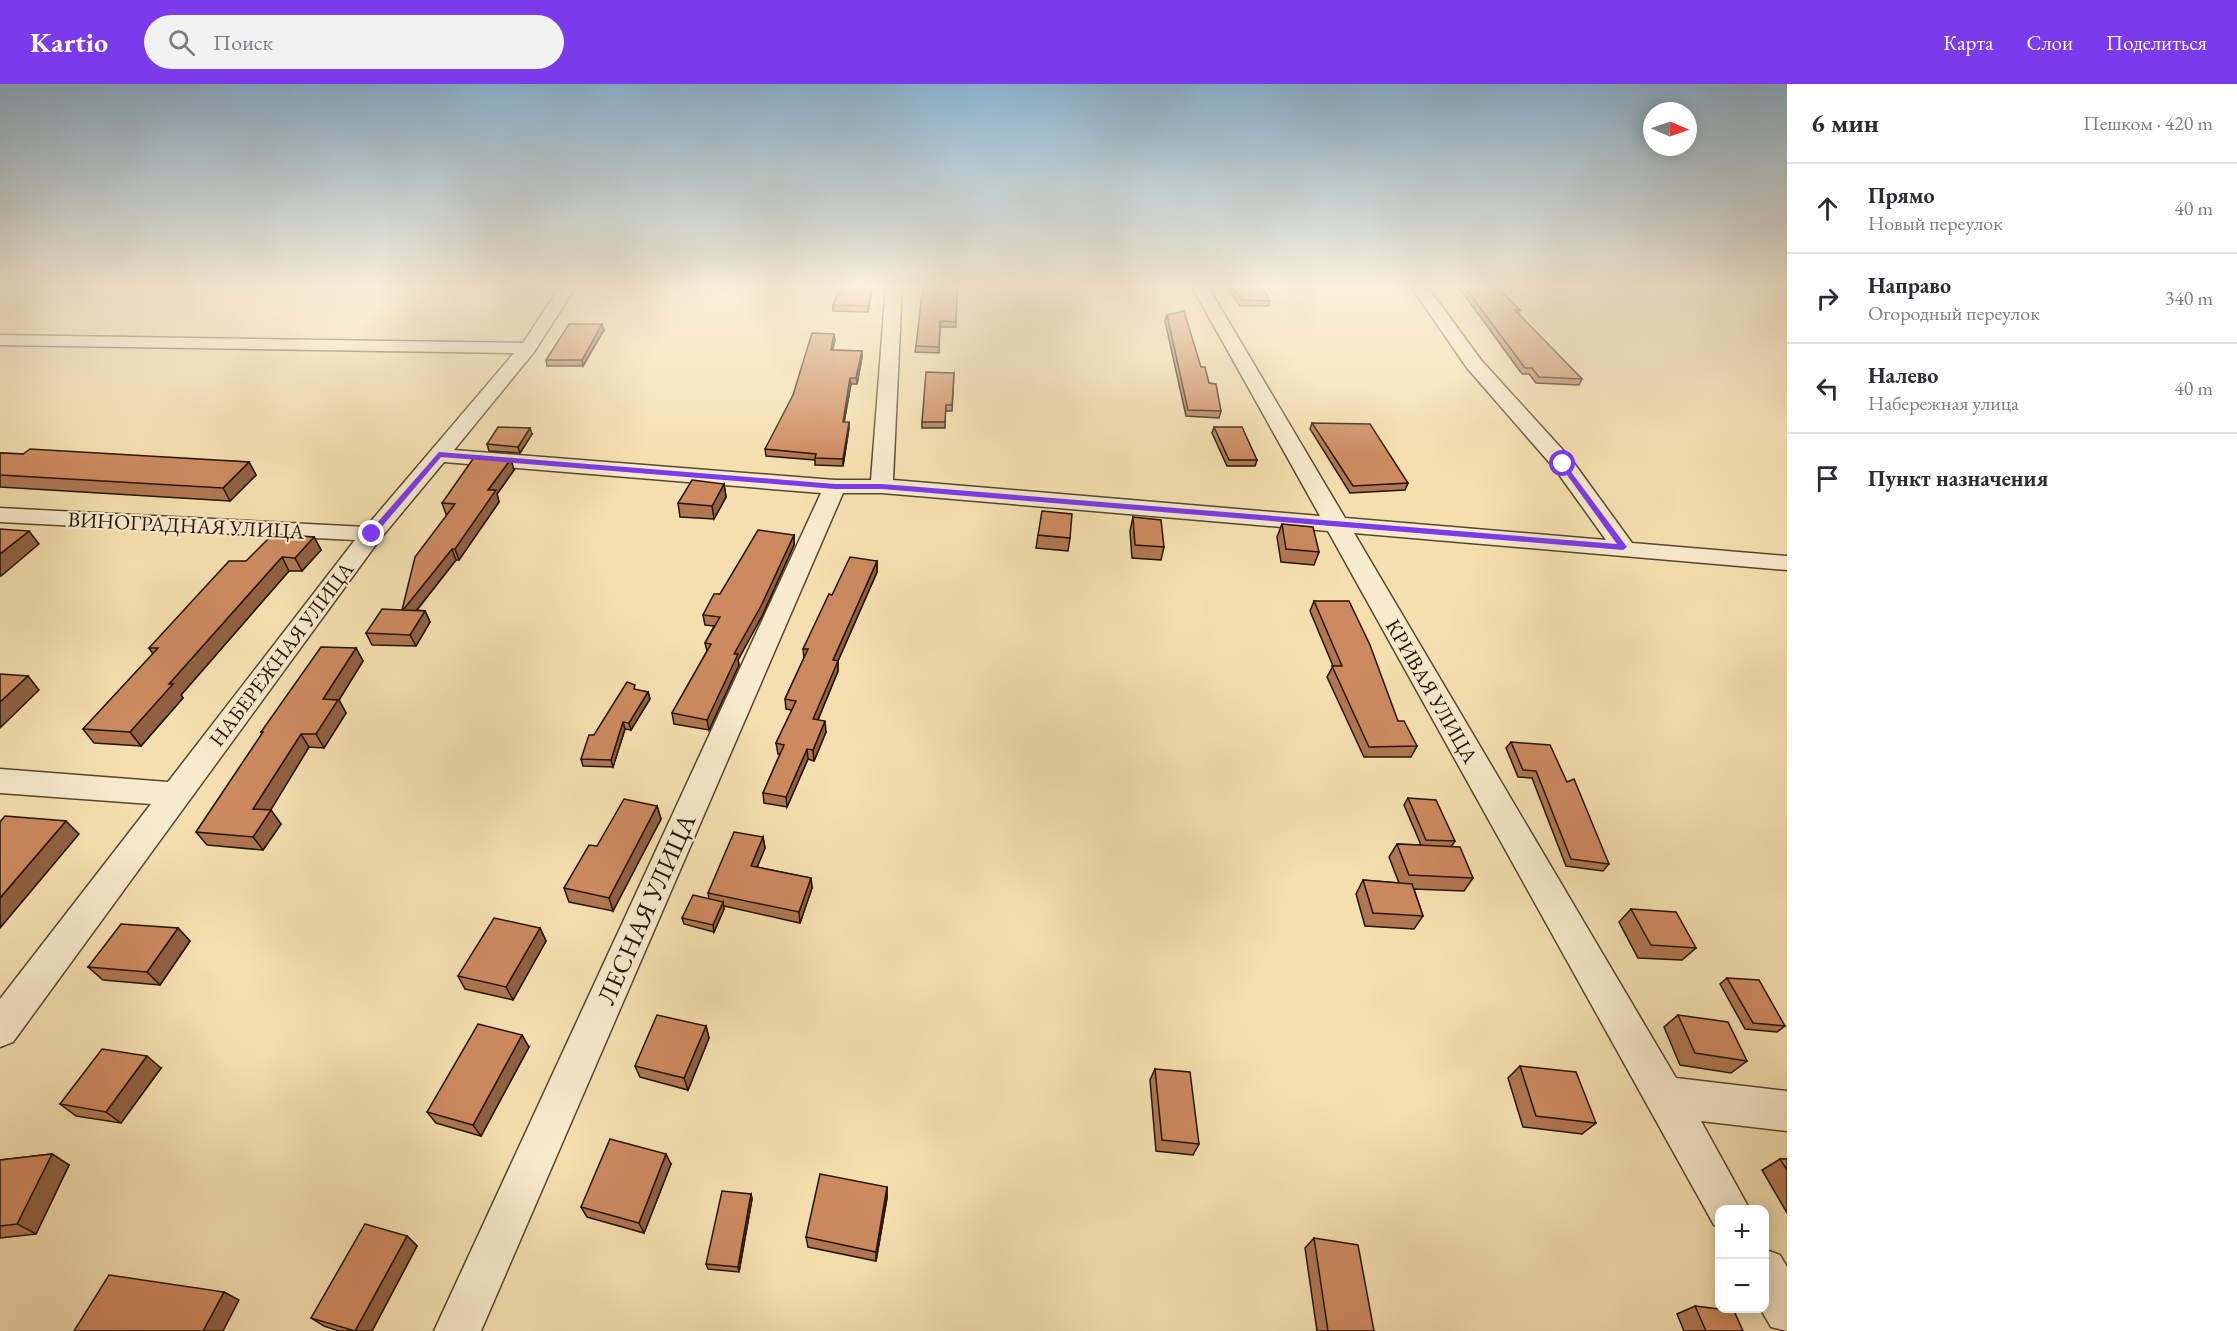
<!DOCTYPE html>
<html lang="ru">
<meta charset="utf-8">
<style>
:root{--surface:#fff;--page:#f2f2f3;--text:#2b2b33;--muted:#7c7c81;--line:#e1e1e2;--accent:#7c3aed}
body{margin:0;font-family:"EB Garamond",serif;background:var(--page);color:var(--text)}
.controls{position:absolute;right:18px;bottom:18px;display:grid;overflow:hidden;border-radius:12px;box-shadow:0 3px 15px #0003}
.controls button{width:54px;height:54px;display:grid;place-items:center;padding:0;border:0;border-bottom:2px solid var(--line);background:var(--surface);color:var(--text);font:30px sans-serif}
.compass{position:absolute;left:1643px;top:18px;width:54px;height:54px;border-radius:50%;background:var(--surface);box-shadow:0 3px 15px #0003;rotate:92deg}
.stop{position:absolute;width:18px;height:18px;margin:-14px;border:4px solid #7c3aed;border-radius:50%;background:#fff}
.stop.end{background:#7c3aed;border-color:#fff;box-shadow:0 2px 6px #0008}
.list{margin:0;padding:0;list-style:none}
h2{display:flex;justify-content:space-between;align-items:center;height:78px;margin:0;padding:0 24px;font-size:26px}
h2 small{font-size:20px;font-weight:400;color:var(--muted)}
.list li{display:grid;grid-template-columns:39px 1fr auto;gap:18px;align-items:center;box-sizing:border-box;height:90px;padding:0 24px;border-top:2px solid var(--line)}
.list b{display:block;font-size:22px;white-space:nowrap}
.list p{margin:0;font-size:20px;white-space:nowrap;color:var(--muted)}
.list em{font-size:20px;font-style:normal;color:var(--muted)}
.icon{flex:none;width:33px;height:33px;fill:none;stroke:currentColor;stroke-width:2;stroke-linecap:round;stroke-linejoin:round}
.map{position:relative;flex:none;width:1787px;height:1247px;overflow:hidden}
header{display:flex;align-items:center;gap:36px;box-sizing:border-box;height:84px;padding:0 30px;background:var(--accent);color:#fff}
header strong{font-size:28px}
nav{display:flex;gap:33px;margin-inline-start:auto;font-size:21px}
.search{width:420px;height:54px;background:var(--page);display:flex;align-items:center;gap:15px;box-sizing:border-box;padding:0 21px;border-radius:33px;color:var(--muted);font-size:22px}
main{display:flex}
aside{flex:1;background:var(--surface)}
.map>svg:first-child{display:block}
</style>
<header>
<strong>Kartio</strong>
<div class="search"><svg class="icon" aria-label="search" viewBox="0 0 24 24"><circle cx="10" cy="10" r="6"/><path d="M15 15l6 6"/></svg>Поиск</div>
<nav><a>Карта</a><a>Слои</a><a>Поделиться</a></nav>
</header>
<main>
<div class="map">
<svg width="1787" height="1247" viewBox="0 0 1787 1247">
<rect width="100%" height="100%" fill="#f5dfb0"/>
<filter id="stains"><feTurbulence type="fractalNoise" baseFrequency=".00333" numOctaves="4"/><feColorMatrix values="0 0 0 0 .2 0 0 0 0 .09 0 0 0 0 .02 0 0 0 .5 -.17"/></filter>
<radialGradient id="worn" r=".72"><stop offset=".6" stop-color="#630" stop-opacity="0"/><stop offset="1" stop-color="#630" stop-opacity=".3"/></radialGradient>
<g fill="none" stroke-linecap="round" stroke-linejoin="round">
<g stroke="#584830" stroke-width="3">
<g id="minor">
<path d="M561,201H577L534,268L454,366L835,396H871L886,201H902L893,396L1320,432L1191,201H1207L1345,434L1606,456L1555,385L1467,284L1410,201H1426L1481,276L1571,375L1632,459L1787,472V486L1354,449L1676,994L1787,1007V1047L1701,1037L1750,1126H1720V1144L1714,1141L1328,447L882,409H843L481,1247H434L821,409L444,378L380,455L13,958L0,963V915L151,720L0,709V685L168,698L355,456L0,438V424L366,443L514,269L0,261V251L523,259Z"/>
<path d="M1764,1165L1780,1171L1787,1183V1247L1771,1243L1760,1224H1764Z"/>
</g>
</g>
<use href="#minor" fill="#f8eacc" fill-rule="evenodd"/>
</g>
<g fill="#b07752" stroke="#241505" stroke-width="1.5">
<path d="M842,201H873L868,228L833,227V221Z"/>
<path d="M1226,201H1261L1270,217L1268,222H1240Z"/>
<path d="M1457,201H1494L1520,226L1518,230L1582,295L1579,301L1536,299L1529,290H1522Z"/>
<path d="M951,206H957L956,243H940L939,269L915,268L916,262Z"/>
<path d="M1167,231L1201,283L1221,327L1219,334L1186,332L1165,237Z"/>
<path d="M604,246L583,282H547L546,276Z"/>
<path d="M835,256L832,266L862,267V273L857,300H851L844,338L849,344L843,382L815,381V376L766,372L765,365Z"/>
<path d="M954,289L952,327H945V344H922V338Z"/>
<path d="M1312,339L1408,399L1405,406L1350,409L1310,345Z"/>
<path d="M1214,343L1257,376L1255,382H1227L1212,349Z"/>
<path d="M532,350L520,369L489,367L487,360Z"/>
<path d="M0,369L249,378L256,391L230,417L0,403Z"/>
<path d="M514,386L497,410L499,418L459,476H456L417,526L425,527L430,538L416,562L372,561L366,549L402,526L447,430H446L442,419Z"/>
<path d="M724,400L726,413L714,435L680,433L678,419Z"/>
<path d="M1133,433L1164,463L1161,476L1132,474L1130,447Z"/>
<path d="M1282,440L1319,468L1314,481L1281,478L1277,453Z"/>
<path d="M794,451V461L762,532L738,576L739,581L709,646L674,640L672,629L707,567L705,559L714,542L705,541L703,531L720,510Z"/>
<path d="M1038,451L1070,454L1068,467L1036,464Z"/>
<path d="M314,453L321,466L302,487H289L181,611L183,614L141,662L94,659L83,645L153,570L149,564L246,477Z"/>
<path d="M877,477V488L838,577V587L818,636L826,648L814,677L808,675L787,723L764,719L763,709L780,670H778L776,659L792,626L786,625L785,615L804,574L803,565L832,511Z"/>
<path d="M1314,517L1398,637L1417,662L1411,673H1364L1327,593L1333,582L1310,527Z"/>
<path d="M356,564L363,577L339,616L346,629L324,664L309,663L270,726L281,740L263,766L207,761L196,748L262,650L261,648Z"/>
<path d="M636,606L648,608L650,615L631,646L625,645L613,683L583,682L581,675L594,651Z"/>
<path d="M1511,658L1567,698L1609,780L1603,787L1566,782L1532,694L1518,693L1506,664Z"/>
<path d="M1408,714L1455,757L1451,763L1473,794L1464,807L1414,805L1423,832L1414,845L1365,842L1356,810L1363,796L1399,799L1389,773L1397,760L1421,761L1404,721Z"/>
<path d="M657,722L661,735L613,827L569,818L564,804L597,762Z"/>
<path d="M763,753L765,764L757,783L811,794L812,804L800,839L724,822V825L714,848L684,840L682,834L709,815L708,809Z"/>
<path d="M1631,825L1696,864L1682,876L1638,874L1619,838Z"/>
<path d="M178,844L190,857L160,901L103,896L88,883Z"/>
<path d="M540,844L546,857L513,916L465,905L458,892Z"/>
<path d="M1727,894L1785,942L1777,948L1745,945L1720,900Z"/>
<path d="M1678,931L1747,977L1731,989L1680,981L1664,943Z"/>
<path d="M706,942L709,954L688,1006L640,993L635,982Z"/>
<path d="M529,963L481,1052L436,1039L427,1028Z"/>
<path d="M1520,982L1596,1039L1582,1050L1523,1043L1508,994Z"/>
<path d="M161,984L121,1039L76,1032L60,1020Z"/>
<path d="M1155,985L1199,1060L1193,1071L1156,1067L1150,996Z"/>
<path d="M52,1070L69,1081L36,1150L0,1154V1076Z"/>
<path d="M1780,1075H1787V1129L1762,1086Z"/>
<path d="M671,1080L644,1149L587,1133L581,1123Z"/>
<path d="M887,1103V1114L876,1177L808,1163L806,1153Z"/>
<path d="M751,1110L752,1115L739,1188L708,1185L706,1180Z"/>
<path d="M407,1152L417,1162L372,1247H339L324,1242L311,1234Z"/>
<path d="M1314,1154L1374,1247H1317L1305,1164Z"/>
<path d="M1695,1222L1743,1247H1684L1677,1230Z"/>
</g>
<g fill="#906142" stroke="#241505" stroke-width="1.5">
<path d="M872,201H873L868,228V222Z"/>
<path d="M602,240L604,246L583,282L582,276Z"/>
<path d="M834,250L835,256L831,272V266Z"/>
<path d="M862,267V273L857,300L856,294Z"/>
<path d="M850,294L851,300L843,344V338Z"/>
<path d="M849,338V344L843,382V375Z"/>
<path d="M530,344L532,350L520,369L518,363Z"/>
<path d="M511,375L514,386L497,410L499,418L459,476L455,465L488,406Z"/>
<path d="M249,378L256,391L230,417L223,404Z"/>
<path d="M724,400L726,413L714,435L712,422Z"/>
<path d="M29,447L39,460L1,492L0,490V470Z"/>
<path d="M794,451V461L762,532L738,576L739,581L709,646L707,636L734,570Z"/>
<path d="M314,453L321,466L302,487L295,474Z"/>
<path d="M452,465L456,476L408,537L403,526Z"/>
<path d="M282,473L289,487L181,611L183,614L141,662L130,648L169,600Z"/>
<path d="M877,477V488L838,577V587L814,645L813,635L833,576Z"/>
<path d="M425,527L430,538L416,562L410,551Z"/>
<path d="M356,564L363,577L339,616L346,629L324,664L316,650L323,615Z"/>
<path d="M28,592L39,606L0,644V618Z"/>
<path d="M648,608L650,615L631,646L629,639Z"/>
<path d="M825,637L826,648L814,677L813,666Z"/>
<path d="M623,638L625,645L613,683L611,676Z"/>
<path d="M301,650L309,663L263,739L253,725Z"/>
<path d="M807,665L808,675L787,723L786,713Z"/>
<path d="M657,722L661,735L613,827L609,814Z"/>
<path d="M271,726L281,740L263,766L253,753Z"/>
<path d="M66,737L79,750L0,844V814Z"/>
<path d="M763,753L765,764L753,793L751,782Z"/>
<path d="M811,794L812,804L800,839L799,828Z"/>
<path d="M723,818L724,825L714,848L713,841Z"/>
<path d="M178,844L190,857L160,901L147,888Z"/>
<path d="M540,844L546,857L513,916L506,903Z"/>
<path d="M706,942L709,954L688,1006L684,994Z"/>
<path d="M522,951L529,963L481,1052L473,1041Z"/>
<path d="M147,972L161,984L121,1039L106,1028Z"/>
<path d="M52,1070L69,1081L36,1150L17,1140Z"/>
<path d="M666,1070L671,1080L644,1149L639,1139Z"/>
<path d="M887,1103V1114L876,1177V1168Z"/>
<path d="M751,1110L752,1115L739,1188L738,1183Z"/>
<path d="M407,1152L417,1162L372,1247H355Z"/>
<path d="M224,1208L239,1216L223,1247H203Z"/>
</g>
<g fill="#cd8a5f" stroke="#241505" stroke-width="1.5">
<path d="M842,201H872L868,222L833,221Z"/>
<path d="M923,201H951V206H957L956,238L940,237L939,263L916,262Z"/>
<path d="M1232,201H1261L1270,217L1242,216Z"/>
<path d="M1463,201H1494L1520,226H1515L1582,295L1539,293L1532,284H1525Z"/>
<path d="M1184,227L1201,283H1205L1209,299L1216,300L1221,327L1188,326L1167,231Z"/>
<path d="M569,240H602L582,276H546Z"/>
<path d="M812,249L834,250L831,266L862,267L856,294H850L843,338H849L843,375L815,374L816,370L765,365L793,311Z"/>
<path d="M926,288L954,289L952,321H946L945,338H922Z"/>
<path d="M1312,339L1370,340L1408,399L1353,402Z"/>
<path d="M498,343L530,344L518,363L487,360Z"/>
<path d="M1214,343H1242L1257,376H1229Z"/>
<path d="M30,365L249,378L223,404L0,391V369L23,370Z"/>
<path d="M475,372L511,375L488,406H496L455,465H452L403,526L425,527L410,551L366,549L382,525L402,526L415,473L455,420L442,419Z"/>
<path d="M692,396L724,400L712,422L678,419Z"/>
<path d="M1042,427L1072,430L1070,454L1038,451Z"/>
<path d="M1133,433L1161,436L1164,463L1135,461Z"/>
<path d="M1282,440L1313,443L1319,468L1286,465Z"/>
<path d="M0,445L29,447L0,470Z"/>
<path d="M758,446L794,451L761,522L734,570H738L707,636L672,629L711,560L705,559L720,533L703,531L714,510H720Z"/>
<path d="M273,450L314,453L295,474L282,473L169,600H173L130,648L83,645L158,564H149L229,477H246Z"/>
<path d="M850,473L877,477L833,576L838,577L813,635L825,637L813,666L807,665L786,713L763,709L784,661L776,659L796,617L785,615L808,565H803L829,510L832,511Z"/>
<path d="M1314,517H1349L1370,561L1398,637H1404L1417,662L1369,663L1332,582H1342Z"/>
<path d="M321,563L356,564L323,615L338,616L316,650H301L253,725L271,726L253,753L196,748L263,648H261Z"/>
<path d="M0,590L28,592L0,618Z"/>
<path d="M627,598L635,601L634,605L648,608L629,639L623,638L611,676L581,675L589,651H594Z"/>
<path d="M1511,658L1550,661L1567,698L1574,695L1609,780L1571,775L1536,687L1523,686Z"/>
<path d="M1408,714L1436,716L1455,757L1426,756Z"/>
<path d="M624,715L657,722L609,814L564,804L589,761L597,762Z"/>
<path d="M5,732L66,737L0,814V738Z"/>
<path d="M734,748L763,753L751,782L811,794L799,828L708,809Z"/>
<path d="M1397,760L1460,763L1473,794L1409,791Z"/>
<path d="M1363,796L1412,800L1423,832L1373,829Z"/>
<path d="M693,811L723,818L713,841L682,834Z"/>
<path d="M1631,825L1676,828L1696,864L1651,861Z"/>
<path d="M494,834L540,844L506,903L458,892Z"/>
<path d="M121,840L178,844L147,888L88,883Z"/>
<path d="M1727,894L1759,896L1785,942L1753,939Z"/>
<path d="M657,931L706,942L684,994L635,982Z"/>
<path d="M1678,931L1728,938L1747,977L1695,969Z"/>
<path d="M478,940L522,951L473,1041L427,1028Z"/>
<path d="M102,965L147,972L106,1028L60,1020Z"/>
<path d="M1520,982L1576,988L1596,1039L1536,1032Z"/>
<path d="M1155,985L1190,988L1199,1060L1162,1056Z"/>
<path d="M610,1055L666,1070L639,1139L581,1123Z"/>
<path d="M52,1070L17,1140L0,1142V1076Z"/>
<path d="M1780,1075H1787V1086Z"/>
<path d="M820,1090L887,1103L876,1168L806,1153Z"/>
<path d="M722,1107L751,1110L738,1183L706,1180Z"/>
<path d="M365,1140L407,1152L355,1247L311,1234Z"/>
<path d="M1314,1154L1358,1161L1374,1247H1328Z"/>
<path d="M109,1191L224,1208L203,1247H74Z"/>
<path d="M1695,1222L1734,1227L1743,1247H1706Z"/>
</g>
<linearGradient id="sky" x2="0" y2="1"><stop stop-color="#8bb6d4"/><stop offset="0.54" stop-color="#faf1db"/><stop offset="1" stop-color="#faf1db" stop-opacity="0"/></linearGradient>
<rect width="1787" height="375" fill="url(#sky)"/>
<path fill="#7c3aed" d="M439,368L835,400H882L1617,460L1559,380L1563,377L1627,463L1623,466L882,405H835L441,373L374,452H369V448Z"/>
<g text-anchor="middle" dominant-baseline="central" stroke-width="4.5" stroke-linejoin="round" paint-order="stroke">
<g font-size="21" fill="#241505" stroke="#f8eacc">
<text transform="translate(186 441) rotate(3)">ВИНОГРАДНАЯ УЛИЦА</text>
<text transform="translate(281 570) rotate(-53)">НАБЕРЕЖНАЯ УЛИЦА</text>
<text transform="translate(1432 607) rotate(60)">КРИВАЯ УЛИЦА</text>
</g>
<g font-size="26" fill="#241505" stroke="#f8eacc">
<text transform="translate(646 825) rotate(-66)">ЛЕСНАЯ УЛИЦА</text>
</g>
</g>
<rect width="100%" height="100%" filter="url(#stains)"/>
<rect width="100%" height="100%" fill="url(#worn)"/>
</svg>
<div class="controls">
<button>+</button>
<button>−</button>
</div>
<svg class="compass" viewBox="-18 -18 36 36"><path d="M0-13l5 13h-10z" fill="#e53935"/><path d="M0 13l5-13h-10z" fill="#7c7c81"/></svg>
<div class="stop" style="left:1563px;top:380px"></div>
<div class="stop end" style="left:372px;top:450px"></div>
</div>
<aside>
<h2>6 мин<small>Пешком · 420 m</small></h2>
<ul class="list">
<li><svg class="icon" aria-label="ahead" viewBox="0 0 24 24"><path d="M12 20V5M6 11l6-6 6 6"/></svg><div><b>Прямо</b><p>Новый переулок</p></div><em>40 m</em></li>
<li><svg class="icon" aria-label="right" viewBox="0 0 24 24"><path d="M7 20v-9h11M14 6l5 5-5 5"/></svg><div><b>Направо</b><p>Огородный переулок</p></div><em>340 m</em></li>
<li><svg class="icon" aria-label="left" viewBox="0 0 24 24"><path d="M17 20v-9H6M10 6l-5 5 5 5"/></svg><div><b>Налево</b><p>Набережная улица</p></div><em>40 m</em></li>
<li><svg class="icon" aria-label="arrive" viewBox="0 0 24 24"><path d="M6 21V4h12l-3 4 3 4H6"/></svg><div><b>Пункт назначения</b></div></li>
</ul>
</aside>
</main>
